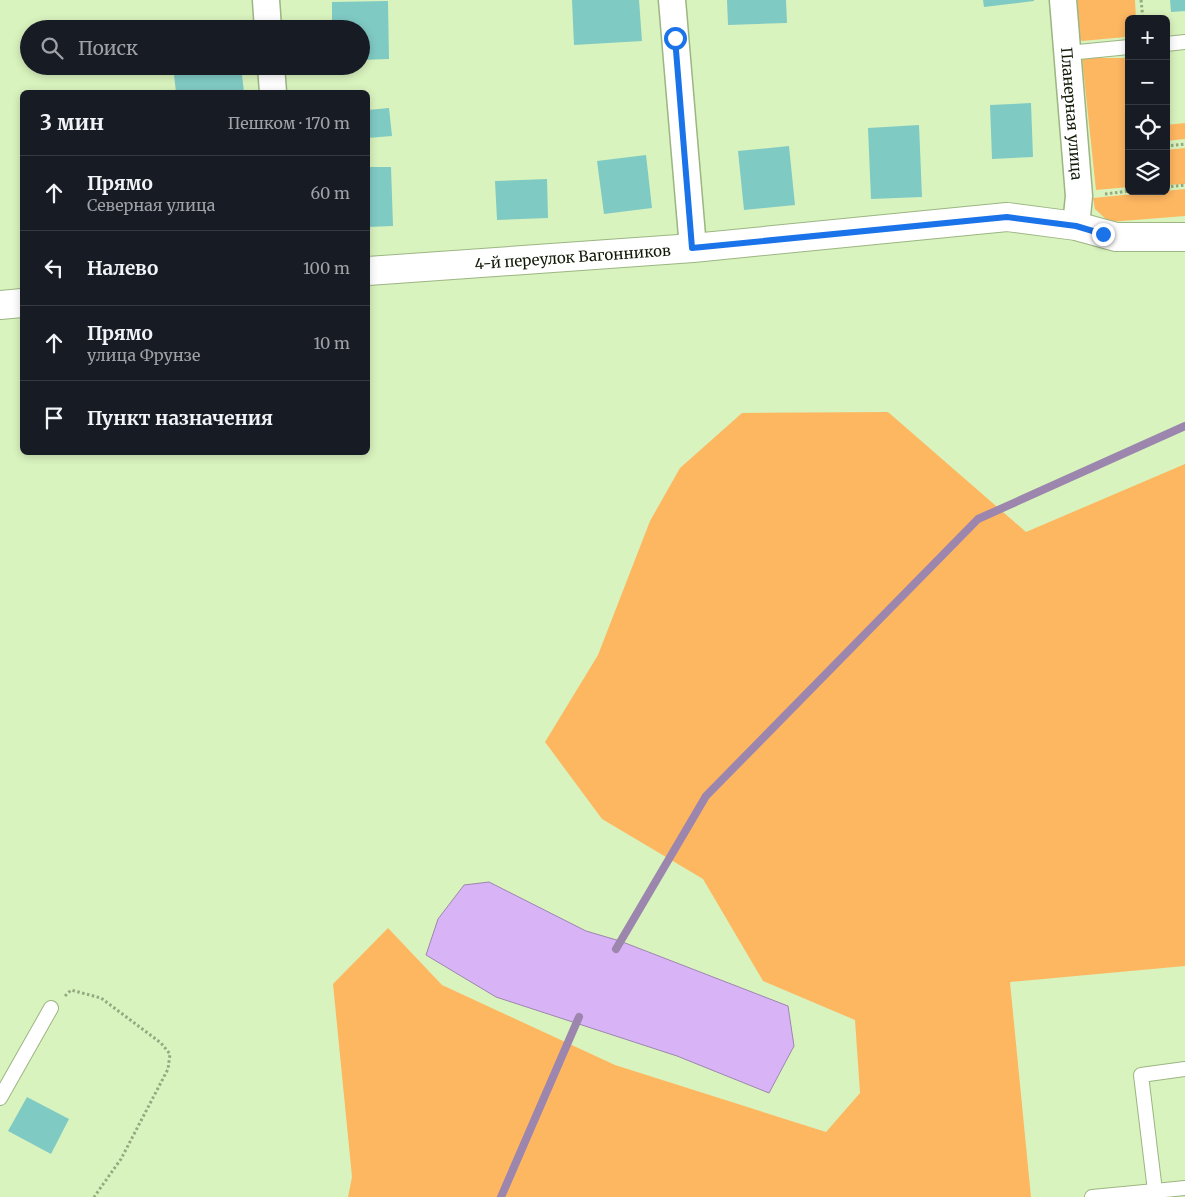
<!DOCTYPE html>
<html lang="ru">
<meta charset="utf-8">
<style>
:root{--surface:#171b24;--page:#242831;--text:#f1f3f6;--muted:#9ea1a6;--line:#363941}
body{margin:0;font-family:Merriweather,serif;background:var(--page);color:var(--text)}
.controls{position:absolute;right:15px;top:15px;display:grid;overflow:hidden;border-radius:8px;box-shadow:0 2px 8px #0003}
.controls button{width:45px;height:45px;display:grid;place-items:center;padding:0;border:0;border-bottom:1px solid var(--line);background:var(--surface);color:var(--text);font:25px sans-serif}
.stop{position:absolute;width:15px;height:15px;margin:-11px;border:4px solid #1a73e8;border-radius:50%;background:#fff}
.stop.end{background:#1a73e8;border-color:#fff;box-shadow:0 1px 5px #0008}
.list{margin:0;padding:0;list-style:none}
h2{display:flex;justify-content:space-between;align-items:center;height:65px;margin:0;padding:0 20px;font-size:21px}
h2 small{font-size:16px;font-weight:400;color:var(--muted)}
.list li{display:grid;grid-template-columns:32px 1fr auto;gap:15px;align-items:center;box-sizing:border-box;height:75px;padding:0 20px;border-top:1px solid var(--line)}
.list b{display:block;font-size:19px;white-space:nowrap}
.list p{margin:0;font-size:16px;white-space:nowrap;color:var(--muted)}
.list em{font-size:16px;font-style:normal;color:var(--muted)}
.icon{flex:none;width:28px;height:28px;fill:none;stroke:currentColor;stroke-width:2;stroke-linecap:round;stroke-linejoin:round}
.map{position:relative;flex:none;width:1185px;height:1197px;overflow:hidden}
.search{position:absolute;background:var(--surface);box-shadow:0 2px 8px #0003;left:20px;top:20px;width:350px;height:55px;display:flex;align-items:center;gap:12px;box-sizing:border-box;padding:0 18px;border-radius:28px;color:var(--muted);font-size:19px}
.panel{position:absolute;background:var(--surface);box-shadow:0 2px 8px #0003;left:20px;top:90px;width:350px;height:365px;border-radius:8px}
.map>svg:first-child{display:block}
</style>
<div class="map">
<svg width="1185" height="1197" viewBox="0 0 1185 1197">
<rect width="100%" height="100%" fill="#d9f3be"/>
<g fill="#feb761">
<path d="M1070,0H1135L1136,19H1129V33L1126,37L1082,41L1072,32Z"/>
<path d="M1082,58H1129V187L1096,190Z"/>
<path d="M1185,123V139L1166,141V125Z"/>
<path d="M1185,148V184L1166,185V150Z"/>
<path d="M1185,189V216L1109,222L1095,209L1093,198Z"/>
<path d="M888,412L1026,532L1185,464V966L1010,982L1031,1197H348L352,1177L333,984L388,928L442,985L615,1065L826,1132L860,1093L855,1020L763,981L703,879L602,819L545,742L598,655L650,521L680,468L742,413Z"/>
</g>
<path fill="#d8b4f6" stroke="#9c86ae" d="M489,882L586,931L620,941L788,1006L794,1046L769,1093L677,1056L496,997L426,955L438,919L464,885Z"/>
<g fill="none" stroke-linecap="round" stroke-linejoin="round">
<g stroke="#9c86ae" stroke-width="8">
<path d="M616,949L706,796L978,519L1185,426"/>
<path d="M501,1197L579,1017"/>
</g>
</g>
<g fill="#80cac4">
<path d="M572,0H639L642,41L574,45Z"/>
<path d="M727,0H786L787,23L728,25Z"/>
<path d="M983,0H1034V1L984,7Z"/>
<path d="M1170,0H1185V11L1171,12Z"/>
<path d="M388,1L389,59L361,60V29H332V2Z"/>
<path d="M173,66H241L244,92H176Z"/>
<path d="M1031,103L1033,157L992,159L990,105Z"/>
<path d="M389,108L392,136L368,138V110Z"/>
<path d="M919,125L922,197L871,199L868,128Z"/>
<path d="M789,146L795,205L744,210L738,151Z"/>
<path d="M646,155L652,208L604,214L597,161Z"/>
<path d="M368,167H391L393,226L368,227Z"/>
<path d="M547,179L548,218L497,220L495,181Z"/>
<path d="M27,1097L69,1119L51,1154L8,1131Z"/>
</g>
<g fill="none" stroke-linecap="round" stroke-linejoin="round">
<g stroke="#9cb582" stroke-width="16">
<g id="service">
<path d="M1166,44L1185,42"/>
<path d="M1068,53L1129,47"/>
<path d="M1185,1069L1141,1075L1155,1191L1185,1188"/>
<path d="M0,1098L51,1008"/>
<path d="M1092,1197L1155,1191"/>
</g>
</g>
<g stroke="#9cb582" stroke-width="29">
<g id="minor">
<path d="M266,0L268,29"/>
<path d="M672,0L693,248"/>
<path id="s1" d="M1063,0L1079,196L1076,226"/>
<path d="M271,66L273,92"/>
</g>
</g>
<g stroke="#9cb582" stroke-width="30">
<g id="tertiary">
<path id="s2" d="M368,271L693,248L1007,217L1076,226L1116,237H1185"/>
<path d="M0,305L22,303"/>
</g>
</g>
<g stroke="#95a980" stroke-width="3" stroke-dasharray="2.5 2.5" stroke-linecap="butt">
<path d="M1141,0L1143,19"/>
<path d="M1166,146L1185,144"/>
<path d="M1166,187L1185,185"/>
<path d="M1105,194L1129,191"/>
<path d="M65,996L71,990L101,998L161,1043L170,1054L168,1069L121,1159L94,1197"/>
</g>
<use href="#service" stroke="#fff" stroke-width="14"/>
<use href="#minor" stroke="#fff" stroke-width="26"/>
<use href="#tertiary" stroke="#fff" stroke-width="28"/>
</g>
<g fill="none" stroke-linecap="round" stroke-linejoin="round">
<path stroke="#1a73e8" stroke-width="6" d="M675,38L692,248L1007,217L1076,226L1103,234"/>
</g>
<g text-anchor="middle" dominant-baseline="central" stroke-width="4.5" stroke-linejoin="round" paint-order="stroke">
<g font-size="15" fill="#101906" stroke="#fff">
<text stroke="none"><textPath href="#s1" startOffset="114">Планерная улица</textPath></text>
<text stroke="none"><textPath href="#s2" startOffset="205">4-й переулок Вагонников</textPath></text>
</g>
</g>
</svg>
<div class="controls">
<button>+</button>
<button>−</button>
<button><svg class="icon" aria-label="locate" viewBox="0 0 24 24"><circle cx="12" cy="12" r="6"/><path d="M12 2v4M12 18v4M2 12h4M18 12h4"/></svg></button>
<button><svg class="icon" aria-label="layers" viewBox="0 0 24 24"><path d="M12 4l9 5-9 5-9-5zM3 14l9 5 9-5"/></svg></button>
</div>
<div class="stop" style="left:675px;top:38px"></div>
<div class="stop end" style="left:1103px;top:234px"></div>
<div class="search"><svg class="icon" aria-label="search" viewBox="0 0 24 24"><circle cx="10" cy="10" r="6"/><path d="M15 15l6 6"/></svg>Поиск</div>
<section class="panel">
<h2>3 мин<small>Пешком · 170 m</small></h2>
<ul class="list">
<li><svg class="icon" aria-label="ahead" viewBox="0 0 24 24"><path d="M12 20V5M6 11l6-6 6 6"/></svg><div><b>Прямо</b><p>Северная улица</p></div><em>60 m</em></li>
<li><svg class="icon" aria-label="left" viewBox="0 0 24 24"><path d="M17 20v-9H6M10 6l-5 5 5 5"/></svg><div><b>Налево</b></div><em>100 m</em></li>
<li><svg class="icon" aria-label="ahead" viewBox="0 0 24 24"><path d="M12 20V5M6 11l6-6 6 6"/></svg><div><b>Прямо</b><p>улица Фрунзе</p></div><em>10 m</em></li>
<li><svg class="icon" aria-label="arrive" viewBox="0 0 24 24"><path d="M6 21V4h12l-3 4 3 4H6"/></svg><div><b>Пункт назначения</b></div></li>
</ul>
</section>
</div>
